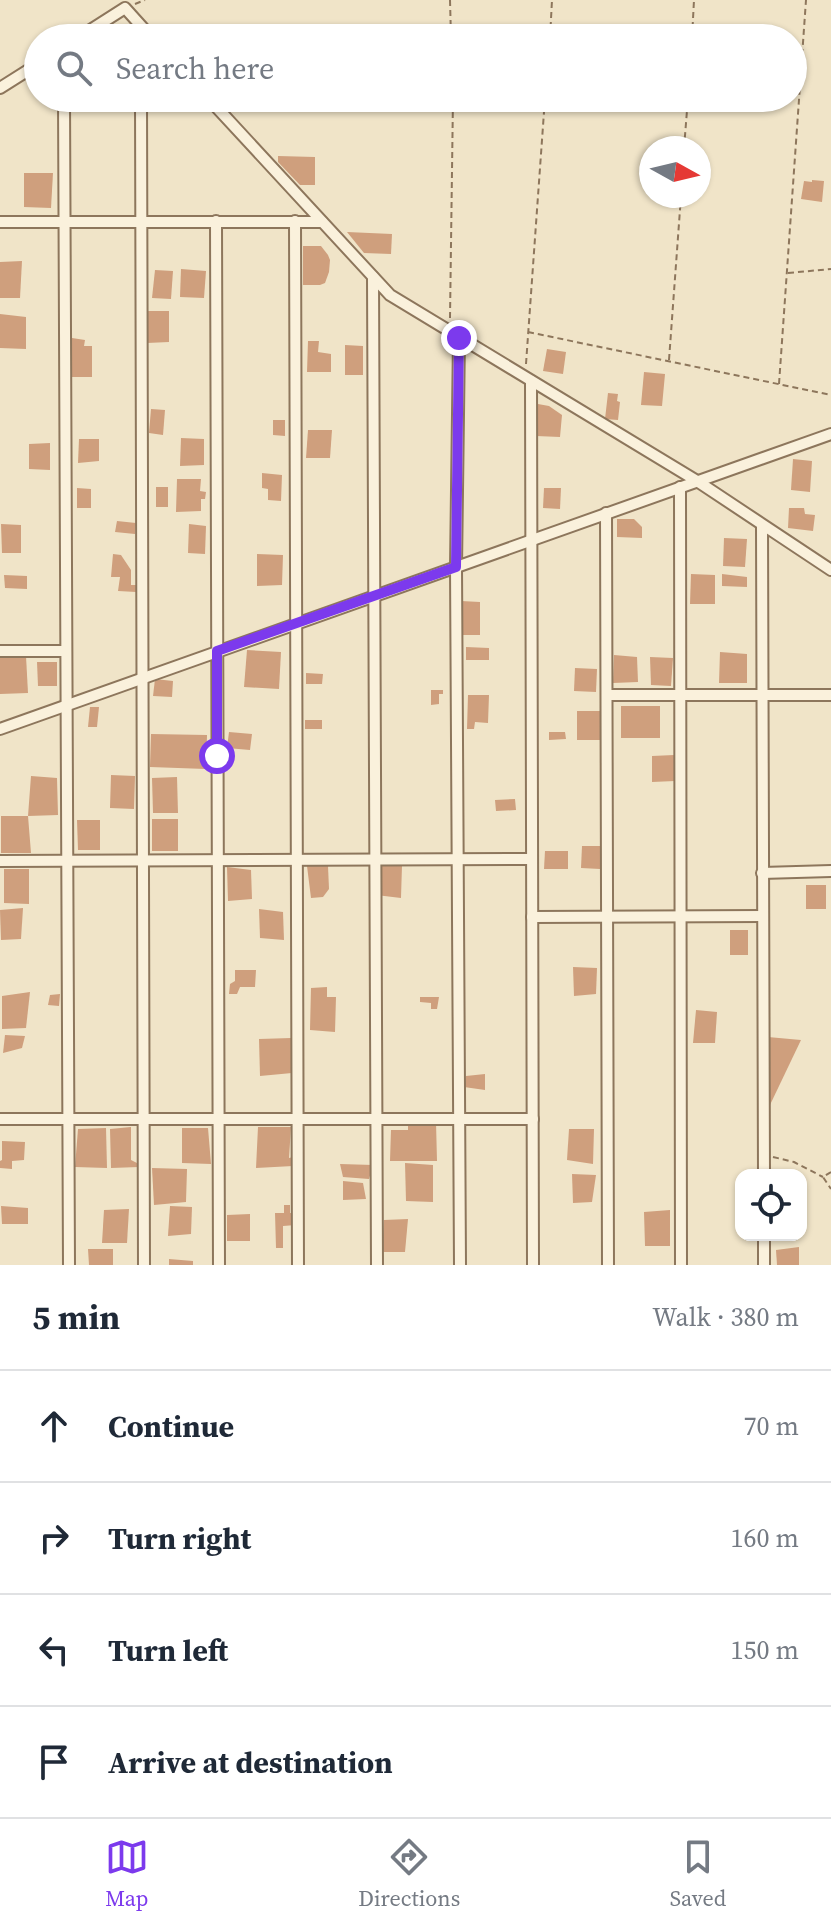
<!DOCTYPE html>
<meta charset="utf-8">
<style>
:root{--surface:#fff;--page:#f6f6f7;--text:#1f2937;--muted:#747a83;--line:#e0e1e3;--accent:#7c3aed}
body{margin:0;font-family:"Source Serif 4",serif;background:var(--page);color:var(--text)}
.controls{position:absolute;right:24px;bottom:24px;display:grid;overflow:hidden;border-radius:16px;box-shadow:0 2px 6px #0004}
.controls button{width:72px;height:72px;display:grid;place-items:center;padding:0;border:0;border-bottom:2px solid var(--line);background:var(--surface);color:var(--text);font:40px sans-serif}
.compass{position:absolute;left:639px;top:136px;width:72px;height:72px;border-radius:50%;background:var(--surface);box-shadow:0 2px 6px #0004;rotate:98deg}
.stop{position:absolute;width:24px;height:24px;margin:-18px;border:6px solid #7c3aed;border-radius:50%;background:#fff}
.stop.end{background:#7c3aed;border-color:#fff;box-shadow:0 2px 8px #0008}
.list{margin:0;padding:0;list-style:none}
h2{display:flex;justify-content:space-between;align-items:center;height:104px;margin:0;padding:0 32px;font-size:34px}
h2 small{font-size:26px;font-weight:400;color:var(--muted)}
.list li{display:grid;grid-template-columns:52px 1fr auto;gap:24px;align-items:center;box-sizing:border-box;height:112px;padding:0 32px;border-top:2px solid var(--line)}
.list b{display:block;font-size:30px;white-space:nowrap}
.list em{font-size:26px;font-style:normal;color:var(--muted)}
.icon{flex:none;width:44px;height:44px;fill:none;stroke:currentColor;stroke-width:2;stroke-linecap:round;stroke-linejoin:round}
.map{position:relative;flex:none;width:831px;height:1265px;overflow:hidden}
.search{position:absolute;background:var(--surface);box-shadow:0 2px 6px #0004;left:24px;right:24px;top:24px;height:88px;display:flex;align-items:center;gap:20px;box-sizing:border-box;padding:0 28px;border-radius:44px;color:var(--muted);font-size:30px}
.sheet{height:552px;background:var(--surface)}
nav{display:flex;justify-content:space-around;align-items:center;box-sizing:border-box;height:112px;border-top:2px solid var(--line);background:var(--surface);font-size:22px;color:var(--muted)}
nav a{display:grid;justify-items:center;gap:4px}
nav .on{color:var(--accent)}
.map>svg:first-child{display:block}
</style>
<div class="map">
<svg width="831" height="1265" viewBox="0 0 831 1265">
<rect width="100%" height="100%" fill="#f0e4c8"/>
<g fill="#cf9f7d">
<path d="M278,156L315,157V185H300L278,162Z"/>
<path d="M24,173H53L51,208L24,207Z"/>
<path d="M812,180L824,181L822,202L801,199L804,181L812,182Z"/>
<path d="M347,232L392,234L391,254L364,253Z"/>
<path d="M303,246H321L328,255L330,260L329,272L325,283L320,285H303Z"/>
<path d="M22,261L20,298H0V262Z"/>
<path d="M181,269L206,271L204,298L180,297Z"/>
<path d="M155,270L173,271L171,299L152,298Z"/>
<path d="M146,311H169V342L147,343Z"/>
<path d="M0,314L26,317V349L0,348Z"/>
<path d="M72,338L85,340L84,346H92V377H71Z"/>
<path d="M308,341H319L318,352L331,354V372H307Z"/>
<path d="M345,345L363,346V375H345Z"/>
<path d="M547,349L566,352L563,374L543,371Z"/>
<path d="M644,372L665,374L662,406L641,405Z"/>
<path d="M608,393L618,394L617,401L620,402L618,420L605,419Z"/>
<path d="M538,404L549,406L562,415L560,437L536,436Z"/>
<path d="M151,409L165,410L163,435L149,433Z"/>
<path d="M273,420H285V436L273,435Z"/>
<path d="M308,430H332L330,458H306Z"/>
<path d="M181,438L204,439V465L180,466Z"/>
<path d="M79,439H99V461L78,463Z"/>
<path d="M50,443V470L29,469V444Z"/>
<path d="M793,459L812,461L810,492L791,490Z"/>
<path d="M262,473L282,475L281,501L268,500V489L262,488Z"/>
<path d="M177,479H201L200,491L206,492L205,499H201V511L176,512Z"/>
<rect x="156" y="487" width="12" height="20"/>
<path d="M77,488L91,489V508H77Z"/>
<path d="M544,488H561L560,509L543,508Z"/>
<path d="M789,508H804L805,514L815,515L813,531L788,528Z"/>
<path d="M617,519H634L642,527V538L617,537Z"/>
<path d="M117,521L136,523L135,534L115,532Z"/>
<path d="M1,524L21,525V553H2Z"/>
<path d="M189,524L206,526L205,554L188,553Z"/>
<path d="M724,538L747,539L745,567L723,566Z"/>
<path d="M113,554L121,555L131,570V585H136V592L118,591L120,577H111Z"/>
<path d="M257,554L283,555L282,585L257,586Z"/>
<path d="M691,574L715,575V604H690Z"/>
<path d="M722,574L747,577V587L722,586Z"/>
<path d="M4,575L27,576V589L5,588Z"/>
<path d="M461,601L480,602V635H461Z"/>
<path d="M466,647L489,648V660H466Z"/>
<path d="M247,650L281,652L279,689L244,687Z"/>
<path d="M720,652L747,654V683H719Z"/>
<path d="M614,655L637,657L638,682L613,683Z"/>
<path d="M26,656L28,693L0,694V657Z"/>
<path d="M650,657L673,658L671,686L651,685Z"/>
<path d="M37,662H57V686H38Z"/>
<path d="M575,668L597,669L596,692L574,691Z"/>
<path d="M306,673L323,674L322,684H306Z"/>
<path d="M155,679L173,681L172,697L153,696Z"/>
<path d="M431,690H443V694H439V704L431,705Z"/>
<path d="M468,695H489L488,723L475,722L474,729H467Z"/>
<rect x="621" y="706" width="39" height="32"/>
<path d="M90,707H99L97,727H88Z"/>
<rect x="577" y="711" width="23" height="29"/>
<rect x="305" y="720" width="17" height="9"/>
<path d="M229,732L252,734L250,750L227,748Z"/>
<path d="M549,732H565L566,739L549,740Z"/>
<path d="M151,734L207,735L206,769L150,767Z"/>
<path d="M674,755L675,781L652,782V756Z"/>
<path d="M111,775L135,776L134,809L110,808Z"/>
<path d="M31,776L57,778L58,815L28,816L31,853H1V816H28Z"/>
<path d="M177,777L178,813H153L152,778Z"/>
<path d="M515,799L516,810L496,811L495,800Z"/>
<rect x="152" y="819" width="26" height="32"/>
<path d="M77,820H100V850H78Z"/>
<path d="M582,846H601L600,869L581,868Z"/>
<path d="M545,851H568V869H544Z"/>
<path d="M381,864L402,865L401,898L376,895Z"/>
<path d="M307,866H328L329,889L323,897L311,898Z"/>
<path d="M227,867L251,870L252,899L228,901Z"/>
<path d="M4,869H29V904L4,903Z"/>
<rect x="806" y="885" width="20" height="24"/>
<path d="M23,908L21,939L1,940L0,910Z"/>
<path d="M259,909L283,912L284,940L260,938Z"/>
<rect x="730" y="930" width="18" height="25"/>
<path d="M573,967L597,968L596,994L574,996Z"/>
<path d="M235,970H256L255,987H240L237,994H229L230,984L235,981Z"/>
<path d="M327,987V997H336L335,1032L310,1030L311,988Z"/>
<path d="M30,992L26,1028L2,1029V996Z"/>
<path d="M60,994L59,1006L48,1005L50,995Z"/>
<path d="M420,997H439L437,1009H431V1003L420,1002Z"/>
<path d="M696,1010L717,1012L715,1043H693Z"/>
<path d="M5,1035L25,1036L22,1048L3,1053Z"/>
<path d="M768,1037L801,1040L769,1107Z"/>
<path d="M291,1038L292,1073L260,1076L259,1039Z"/>
<path d="M485,1074V1090L464,1087L466,1076Z"/>
<path d="M436,1122L437,1161H390L391,1130H408V1126Z"/>
<path d="M131,1127V1160L137,1163L139,1167L111,1168L110,1129Z"/>
<path d="M258,1127H291L289,1158L293,1157V1166L256,1168Z"/>
<path d="M106,1128L107,1168L75,1167L78,1129Z"/>
<path d="M182,1128H208L211,1164L182,1163Z"/>
<path d="M569,1129H594L593,1164L567,1160Z"/>
<path d="M2,1141L25,1142L24,1160L12,1161V1169L0,1168V1161L2,1160Z"/>
<path d="M405,1163L433,1165V1202L406,1201Z"/>
<path d="M340,1164L373,1165L369,1179L343,1177Z"/>
<path d="M152,1168L187,1169L186,1202L154,1205Z"/>
<path d="M572,1174L596,1175L592,1202L573,1203Z"/>
<path d="M343,1181L363,1183L366,1199L343,1200Z"/>
<path d="M284,1205H290V1213H296V1225L283,1226V1248H276L275,1213H284Z"/>
<path d="M1,1206L28,1208V1224H2Z"/>
<path d="M170,1206L192,1207L191,1234L168,1236Z"/>
<path d="M129,1209L127,1243H102L104,1210Z"/>
<path d="M670,1210V1246H645L644,1212Z"/>
<path d="M250,1214V1241H227V1215Z"/>
<path d="M408,1219L405,1252H382L384,1220Z"/>
<path d="M799,1247V1265H777L776,1250Z"/>
<path d="M88,1249H113V1265H89Z"/>
<path d="M169,1259L193,1261V1265H169Z"/>
</g>
<g fill="none" stroke-linecap="round" stroke-linejoin="round">
<g stroke="#8d765c" stroke-width="14">
<g id="street">
<path d="M78,38L125,8L152,38"/>
<path d="M0,88L38,64"/>
<path d="M64,98L69,1265"/>
<path d="M141,98L144,1265"/>
<path d="M208,98L390,295L697,481L831,570"/>
<path d="M216,221L219,1265"/>
<path d="M295,221L298,1265"/>
<path d="M0,222H322"/>
<path d="M373,277L377,1265"/>
<path d="M459,338L456,567L460,1265"/>
<path d="M531,381L533,1265"/>
<path d="M680,487L681,1265"/>
<path d="M606,513L608,1265"/>
<path d="M762,526L764,1175"/>
<path d="M0,651H65"/>
<path d="M607,695H831"/>
<path d="M0,729L831,434"/>
<path d="M0,861L532,859"/>
<path d="M762,873L831,871"/>
<path d="M532,917L763,916"/>
<path d="M0,1119H533"/>
<path d="M764,1235V1265"/>
</g>
</g>
<g stroke="#8d765c" stroke-width="2" stroke-dasharray="6 4" stroke-linecap="butt">
<path d="M450,0L451,38"/>
<path d="M135,4L145,0"/>
<path d="M550,38L552,0"/>
<path d="M692,38L694,0"/>
<path d="M684,148L688,98"/>
<path d="M788,273L831,269"/>
<path d="M450,318L453,98"/>
<path d="M528,332L831,395"/>
<path d="M669,360L681,196"/>
<path d="M526,364L545,98"/>
<path d="M779,384L806,0"/>
<path d="M773,1157L794,1162L823,1177"/>
<path d="M831,1172L823,1177L831,1189"/>
</g>
<use href="#street" stroke="#faf1dc" stroke-width="10"/>
</g>
<g fill="none" stroke-linecap="round" stroke-linejoin="round">
<path stroke="#7c3aed" stroke-width="10" d="M217,756V651L456,567L459,338"/>
</g>
</svg>
<div class="controls">
<button><svg class="icon" aria-label="locate" viewBox="0 0 24 24"><circle cx="12" cy="12" r="6"/><path d="M12 2v4M12 18v4M2 12h4M18 12h4"/></svg></button>
</div>
<svg class="compass" viewBox="-18 -18 36 36"><path d="M0-13l5 13h-10z" fill="#e53935"/><path d="M0 13l5-13h-10z" fill="#747a83"/></svg>
<div class="stop" style="left:217px;top:756px"></div>
<div class="stop end" style="left:459px;top:338px"></div>
<div class="search"><svg class="icon" aria-label="search" viewBox="0 0 24 24"><circle cx="10" cy="10" r="6"/><path d="M15 15l6 6"/></svg>Search here</div>
</div>
<section class="sheet">
<h2>5 min<small>Walk · 380 m</small></h2>
<ul class="list">
<li><svg class="icon" aria-label="ahead" viewBox="0 0 24 24"><path d="M12 20V5M6 11l6-6 6 6"/></svg><div><b>Continue</b></div><em>70 m</em></li>
<li><svg class="icon" aria-label="right" viewBox="0 0 24 24"><path d="M7 20v-9h11M14 6l5 5-5 5"/></svg><div><b>Turn right</b></div><em>160 m</em></li>
<li><svg class="icon" aria-label="left" viewBox="0 0 24 24"><path d="M17 20v-9H6M10 6l-5 5 5 5"/></svg><div><b>Turn left</b></div><em>150 m</em></li>
<li><svg class="icon" aria-label="arrive" viewBox="0 0 24 24"><path d="M6 21V4h12l-3 4 3 4H6"/></svg><div><b>Arrive at destination</b></div></li>
</ul>
</section>
<nav>
<a class="on"><svg class="icon" aria-label="map" viewBox="0 0 24 24"><path d="M3 6l6-2 6 2 6-2v14l-6 2-6-2-6 2zM9 4v14M15 6v14"/></svg>Map</a>
<a><svg class="icon" aria-label="directions" viewBox="0 0 24 24"><path d="M12 3l9 9-9 9-9-9zM9 14v-3h6M13 9l2 2-2 2"/></svg>Directions</a>
<a><svg class="icon" aria-label="saved" viewBox="0 0 24 24"><path d="M7 4h10v16l-5-4-5 4z"/></svg>Saved</a>
</nav>
